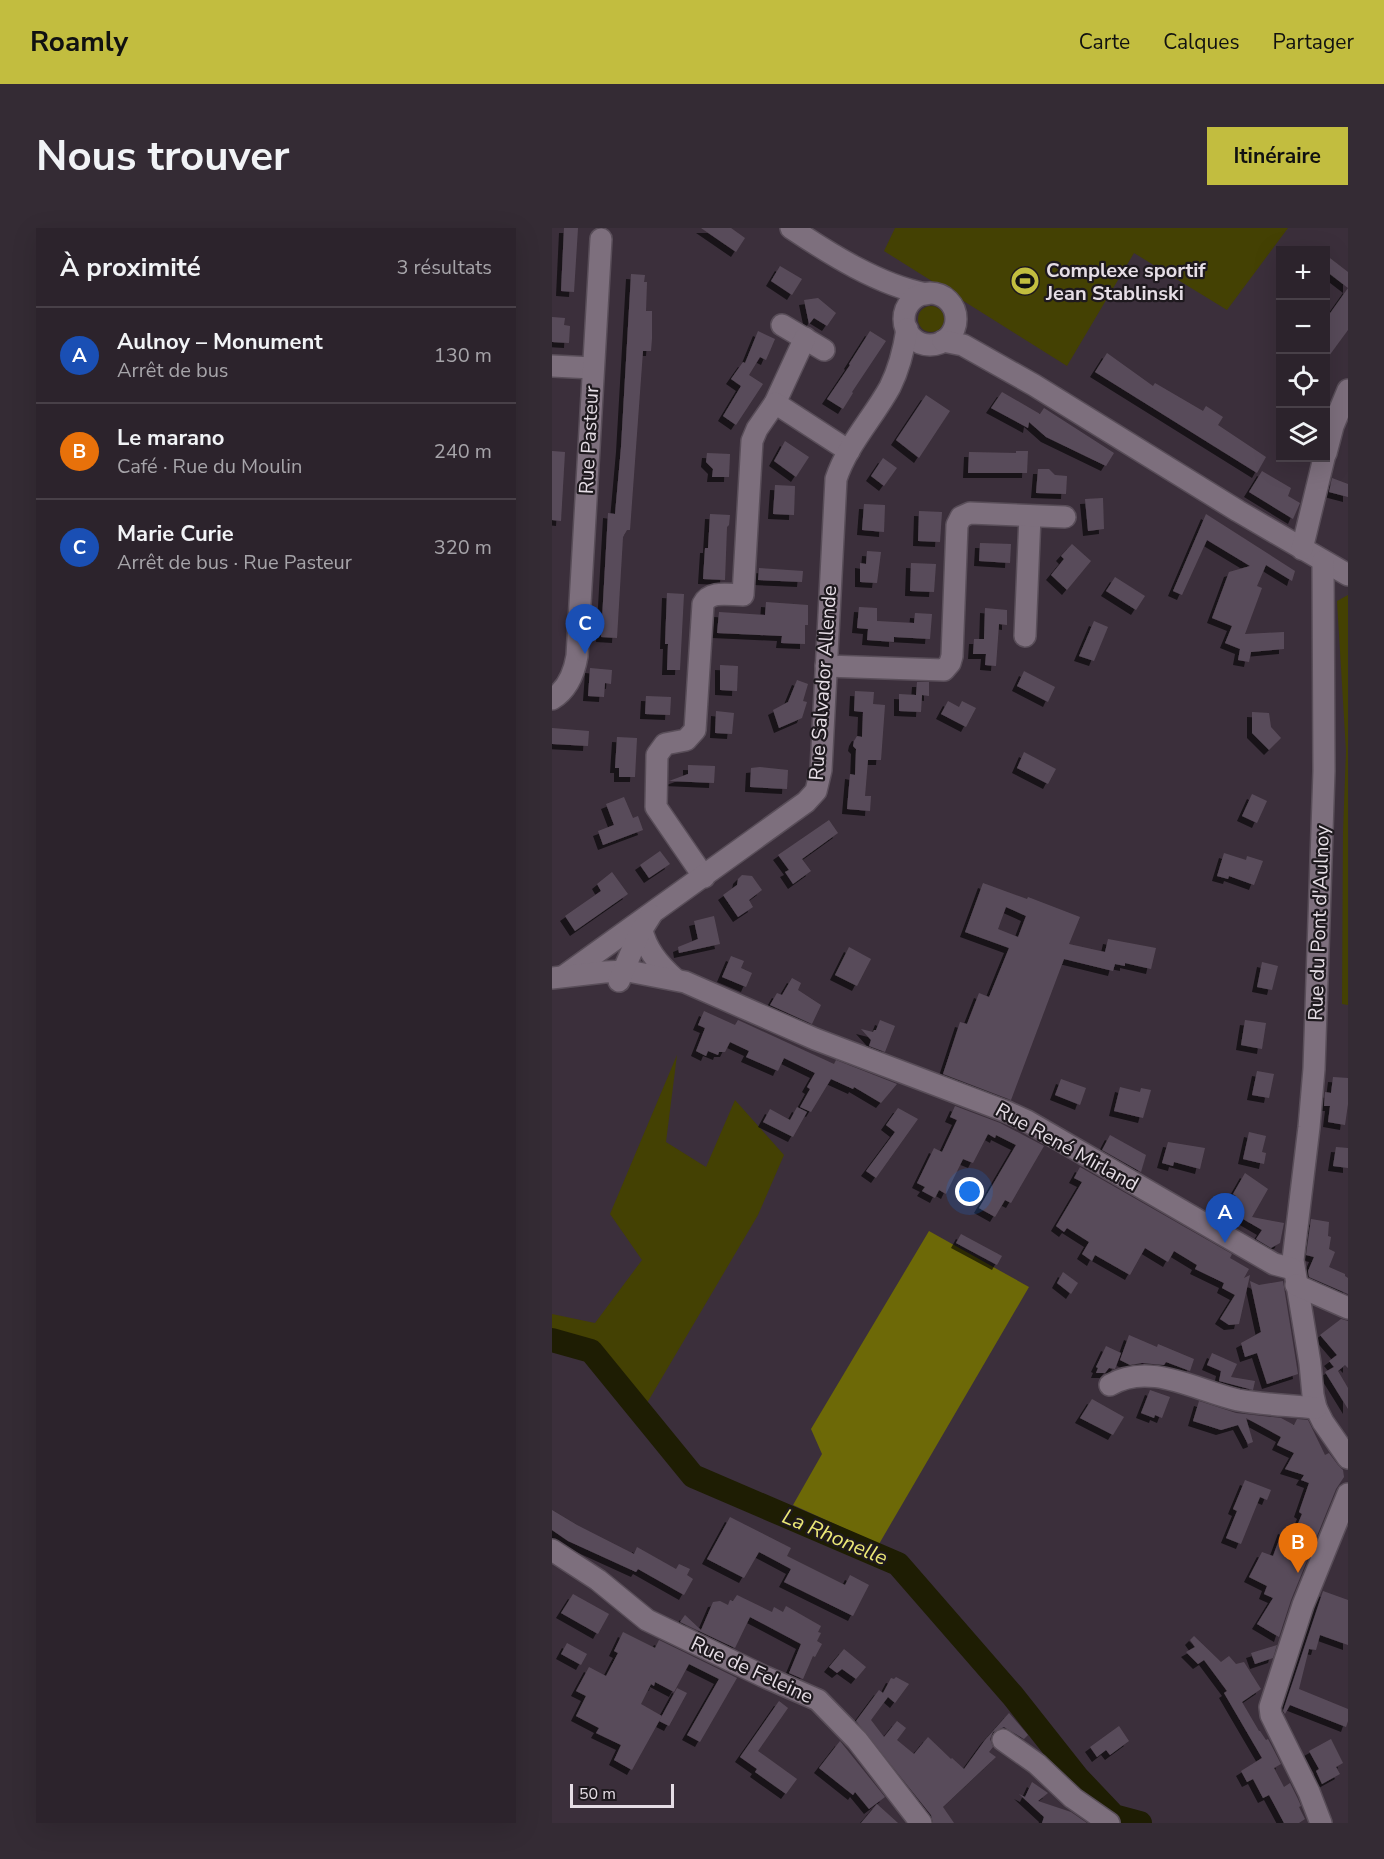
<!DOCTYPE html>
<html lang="fr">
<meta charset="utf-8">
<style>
:root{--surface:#2c232c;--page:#342b34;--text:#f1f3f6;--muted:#a6a4a9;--line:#484048;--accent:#c2bd3f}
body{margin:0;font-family:"Nunito Sans",sans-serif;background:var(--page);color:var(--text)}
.controls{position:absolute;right:18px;top:18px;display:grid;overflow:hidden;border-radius:0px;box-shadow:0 6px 24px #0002}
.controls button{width:54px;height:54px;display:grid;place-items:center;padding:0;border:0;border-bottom:2px solid var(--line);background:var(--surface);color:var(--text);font:30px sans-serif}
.scale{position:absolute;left:18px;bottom:15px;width:104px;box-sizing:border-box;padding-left:6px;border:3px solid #e5dde5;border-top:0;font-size:16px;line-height:21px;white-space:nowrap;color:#e5dde5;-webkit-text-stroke:4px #1e191e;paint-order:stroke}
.you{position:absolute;left:418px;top:964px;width:21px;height:21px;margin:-15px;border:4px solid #fff;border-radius:50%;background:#1a73e8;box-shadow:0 0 0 9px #1a73e833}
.badge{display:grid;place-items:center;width:39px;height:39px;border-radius:50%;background:var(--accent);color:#fff;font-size:20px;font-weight:700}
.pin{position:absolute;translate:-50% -50px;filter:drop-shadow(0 2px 3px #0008)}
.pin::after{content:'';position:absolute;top:32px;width:21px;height:18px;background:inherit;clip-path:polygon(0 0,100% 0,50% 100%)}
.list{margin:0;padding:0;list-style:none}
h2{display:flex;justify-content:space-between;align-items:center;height:78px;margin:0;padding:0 24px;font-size:26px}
h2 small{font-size:20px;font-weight:400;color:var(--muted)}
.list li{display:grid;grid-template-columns:39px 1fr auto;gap:18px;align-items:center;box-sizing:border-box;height:96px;padding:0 24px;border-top:2px solid var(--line)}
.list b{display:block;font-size:22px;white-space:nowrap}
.list p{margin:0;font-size:20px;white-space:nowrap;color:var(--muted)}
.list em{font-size:20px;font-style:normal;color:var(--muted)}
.icon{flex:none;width:33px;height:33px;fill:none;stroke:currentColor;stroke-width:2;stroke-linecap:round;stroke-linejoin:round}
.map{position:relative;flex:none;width:796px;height:1595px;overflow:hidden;border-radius:0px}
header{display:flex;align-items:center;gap:36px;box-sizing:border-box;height:84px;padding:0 30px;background:var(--accent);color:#111}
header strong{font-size:28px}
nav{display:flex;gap:33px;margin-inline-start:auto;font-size:21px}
.intro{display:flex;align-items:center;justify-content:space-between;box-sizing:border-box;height:144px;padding:0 36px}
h1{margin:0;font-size:42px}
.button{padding:15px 27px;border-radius:0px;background:var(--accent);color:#111;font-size:21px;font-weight:700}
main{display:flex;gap:36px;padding:0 36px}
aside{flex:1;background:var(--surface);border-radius:0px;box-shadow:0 6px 24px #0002}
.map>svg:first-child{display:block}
</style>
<header>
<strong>Roamly</strong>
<nav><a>Carte</a><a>Calques</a><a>Partager</a></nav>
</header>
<div class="intro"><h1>Nous trouver</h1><a class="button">Itinéraire</a></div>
<main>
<aside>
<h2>À proximité<small>3 résultats</small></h2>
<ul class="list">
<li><span class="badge" style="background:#1a4fb4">A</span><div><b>Aulnoy – Monument</b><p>Arrêt de bus</p></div><em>130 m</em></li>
<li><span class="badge" style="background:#e8710a">B</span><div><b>Le marano</b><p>Café · Rue du Moulin</p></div><em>240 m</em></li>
<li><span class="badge" style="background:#1a4fb4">C</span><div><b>Marie Curie</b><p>Arrêt de bus · Rue Pasteur</p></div><em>320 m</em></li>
</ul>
</aside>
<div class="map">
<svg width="796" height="1595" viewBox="0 0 796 1595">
<defs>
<filter id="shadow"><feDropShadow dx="-5" dy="5" stdDeviation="0" flood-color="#0009"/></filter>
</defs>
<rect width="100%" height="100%" fill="#3b2f3b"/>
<g fill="#444103">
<path d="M343,0H736L675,82L582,25L515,138L332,23Z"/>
<circle cx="379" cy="91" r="13"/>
<path d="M796,367V777L790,776L791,604L794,523L785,373Z"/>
<path d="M125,827L114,914L154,939L183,872L232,927L206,987L85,1192L28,1128L0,1120V1086L43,1095L90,1032L58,986Z"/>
</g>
<path fill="#6d6907" d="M377,1003L477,1059L327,1316L241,1277L270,1226L259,1201Z"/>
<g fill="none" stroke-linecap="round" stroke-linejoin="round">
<path stroke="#1e1d03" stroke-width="24" d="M0,1112L39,1123L141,1248L346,1336L461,1468L525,1549L562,1588L588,1595"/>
</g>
<g fill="#594c5a" fill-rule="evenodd" filter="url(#shadow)">
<path d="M12,0H26L22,64L9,63Z"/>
<path d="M149,0H179L193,10L184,24Z"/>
<path d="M774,27L796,44V60L774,43Z"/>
<path d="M228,38L250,51L240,67L219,53Z"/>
<path d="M79,46L93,47L92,54H95L94,83H100V110L99,123H91L78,302H75L71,309L65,410L49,409L56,285L63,286L69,219Z"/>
<path d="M796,60V102L774,132V91Z"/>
<path d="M266,70L284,85L275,98L262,90L257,96L252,72Z"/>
<path d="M0,89L13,90L12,97L18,98L17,115L0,114Z"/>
<path d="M206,103L223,111L214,132L208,129L197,147L211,156L184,197L171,188L189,158L179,151L191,134L193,135Z"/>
<path d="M318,103L334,113L300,164L301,165L291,181L275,171L298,137L297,136Z"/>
<path d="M555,125L601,158L603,155L651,183L654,178L671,189L666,197L714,229L705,245L543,144Z"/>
<path d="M450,164L488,186L492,180L562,225L554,238L494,209L477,194L476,200L439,180Z"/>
<path d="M374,167L398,183L367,230L344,212Z"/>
<path d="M233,213L257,229L244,249L222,233Z"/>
<path d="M0,223L13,224L9,293L0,292Z"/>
<path d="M464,223H476L475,245H416L417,224L464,225Z"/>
<path d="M155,225L178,226L177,249H160L161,241L154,234Z"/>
<path d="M331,230L345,240L332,258L319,248Z"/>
<path d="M486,241H497L503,247L515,248L514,266L484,265Z"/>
<path d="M710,243L739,260L736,268L748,275L741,291L697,264Z"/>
<path d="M780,250L796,256V269L777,264Z"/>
<path d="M223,257L243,258L242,287L221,286Z"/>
<path d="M551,270L552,301L536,303L533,271Z"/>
<path d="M312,276L333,277L332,304L310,302Z"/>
<path d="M367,283L390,284L388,314L366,313Z"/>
<path d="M158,286L178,287L177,297L175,299L173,352L151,351L153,320H156Z"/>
<path d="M654,286L743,343L740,353L714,337L705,358L710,360L693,406L732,404V421L699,424L697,434L686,432L688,421L673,415L680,398L660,390L677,344L698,338L655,312L630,367L621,363Z"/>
<path d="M428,315L459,316L458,335L427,333Z"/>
<path d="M520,316L539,333L515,362L499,347L512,331L509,328Z"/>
<path d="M315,323L329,324L325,355L308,354V335L314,336Z"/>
<path d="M359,335L384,336L382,364L358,363Z"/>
<path d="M207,340L251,343L250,354L206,352Z"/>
<path d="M563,349L593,368L584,382L554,363Z"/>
<path d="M115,365L132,366L128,442H115L116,416H113Z"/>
<path d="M214,374L256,377V397H253V416L229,415L230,408L165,405L167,384L213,387Z"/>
<path d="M307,379L325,380V393L362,395L363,385L380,386L378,411L342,409V414L315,412L316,401L305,400Z"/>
<path d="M433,380L455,382V397L447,396L444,438L433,437L434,426H421L422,411H432Z"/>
<path d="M542,393L556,399L542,433L527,428Z"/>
<path d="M168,437L186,438L185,463L168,462Z"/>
<path d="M38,440L60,442L59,456L53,455L52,469L36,468Z"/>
<path d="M472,443L503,459L496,474L465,458Z"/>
<path d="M245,452L256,456L251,473L255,474L250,490L227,500L221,482L236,474Z"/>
<path d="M365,454H377V468L370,467L369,484L347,483V466L364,467Z"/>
<path d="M303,463L322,464L321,476L333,477L329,532H316L313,568H319L318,583L295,581L298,546L303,547L304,521L301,518L302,513L305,508L310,509L311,484L302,483Z"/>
<path d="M94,468L119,469L118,487L93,486Z"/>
<path d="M396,473L407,479L410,473L424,480L414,499L389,486Z"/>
<path d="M164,483L182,485L180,506L163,505Z"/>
<path d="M700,484L717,485L719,499L729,510L717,522L700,505Z"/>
<path d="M0,500L37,503L36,518L0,516Z"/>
<path d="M65,509L85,510L83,549H67V540H63Z"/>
<path d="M472,524L504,541L496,556L465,540Z"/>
<path d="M136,537L163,538L162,555L117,553L136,546Z"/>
<path d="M208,539L236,542L235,561L198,559L199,540Z"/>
<path d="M700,566L715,573L705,595L690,588Z"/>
<path d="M72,569L81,590L86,588L91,602L51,617L46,603L62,597L54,576Z"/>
<path d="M277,592L286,605L250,631L259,643L241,656L233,644L237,642L226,627Z"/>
<path d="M108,623L118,636L97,650L88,637Z"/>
<path d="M672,625L694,632L695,628L711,633L702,657L677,648L676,651L665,648Z"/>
<path d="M60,644L76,666L23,703L13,688L49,663L45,656Z"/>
<path d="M190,647L200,648L210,662L197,672L201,679L186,689L171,667L185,657L186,651Z"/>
<path d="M431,655L475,671L476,669L528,689L517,716L553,724L556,711L604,720L599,741L573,735V738L563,736L561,743L512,731L459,872L391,846L408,794L415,796L427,765L437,769L457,720L413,704ZM454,679L474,688L466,709L446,701Z"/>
<path d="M162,688L168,716L127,725L126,719L146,711L142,693Z"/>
<path d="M297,719L319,731L305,758L283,747Z"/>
<path d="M179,728L192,733L189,740L200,745L194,759L170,749Z"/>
<path d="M710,734L726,738L720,762L705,759Z"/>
<path d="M240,750L249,755L246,762L269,777L260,796L218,777L225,765L230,767Z"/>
<path d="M152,783L183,797L186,792L282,836L284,832L345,856L329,875L302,859L301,861L279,851L259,884L248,879L258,861L255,859L263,845L232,830L226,843L194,829L197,823L178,814L173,824H167L166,827L156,823L154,828L144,823L153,800L146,797Z"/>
<path d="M328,792L343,798L333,824L317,818L319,812L309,801L321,804L322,802H324Z"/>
<path d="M693,792L714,795L710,821L689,817Z"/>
<path d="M705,843L722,846L717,870L700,867Z"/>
<path d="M781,849L796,850V876L793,897L776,894L778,878H772L773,864L779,865Z"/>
<path d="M509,851L534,860L528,877L503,867Z"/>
<path d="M568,859L588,864L589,860L599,862L591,890L562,883Z"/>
<path d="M403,878L448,895L492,918L459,975L453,972L443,989L427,980L464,917L444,907L443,910L436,906L421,935L411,931L394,966L387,962L383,970L370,963L373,959L365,955L382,920L390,924L405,892L398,889Z"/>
<path d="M245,879L255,884L241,909L211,894L218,881L238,892Z"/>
<path d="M346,880L366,891L324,950L314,943L343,904L334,897Z"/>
<path d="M697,904L714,908L710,924L714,925L712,936L691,931Z"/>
<path d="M558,907L594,927L589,944L550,922Z"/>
<path d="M616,914L653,920L648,941L622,934L621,938L610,935Z"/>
<path d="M784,919L796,920V940L781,938Z"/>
<path d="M528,939L680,1026L678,1030L697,1041L692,1050L698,1047L687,1096L677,1097L668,1091L683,1067L670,1060L672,1055L643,1041L645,1037L622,1023L616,1034L593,1020L578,1047L543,1027L540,1033L530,1026L537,1014L515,1000L512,1004L504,998L530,954L522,950Z"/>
<path d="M693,945L716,961L700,989L732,995L728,1015L719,1020L704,1011L710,1002L679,984L684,976L680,974L684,968L681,966Z"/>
<path d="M759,991L777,994L776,1008L779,1009L777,1021L783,1024L777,1039L793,1046V1048L796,1050V1066L757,1049L756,1043L762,1029L754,1027Z"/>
<path d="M409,1006L450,1028L445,1037L404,1015Z"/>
<path d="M511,1044L526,1055L519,1066L505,1055Z"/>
<path d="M698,1053L707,1057L731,1053L746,1146L715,1156L705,1125L693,1129L689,1115L709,1104Z"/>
<path d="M789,1091L796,1093V1140L793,1137L786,1143L796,1160V1181L773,1144L782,1139L777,1133L785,1127L768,1107Z"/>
<path d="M577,1107L605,1119L606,1116L642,1131L638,1143L614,1134L612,1137L590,1135L578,1137L568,1132Z"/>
<path d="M554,1118L569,1125L563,1141L557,1140L553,1145H544L546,1140L544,1139Z"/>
<path d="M660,1125L685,1136L679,1149L703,1153L701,1162L667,1153L669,1143L655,1137Z"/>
<path d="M598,1162L618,1169L610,1190L603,1187L602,1190L589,1185Z"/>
<path d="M540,1171L572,1189L561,1207L528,1190Z"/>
<path d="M647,1173L684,1185L729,1190L742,1197L745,1191L756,1192L773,1227L777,1225L786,1237L791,1242L792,1249L784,1261L739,1372L727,1409L705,1396L721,1370L712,1366L715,1358L697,1349L710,1324L721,1328L731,1301L742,1305L750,1286L747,1284L757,1255L749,1252L752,1247L733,1241L742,1225L725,1217L729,1209L694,1190L701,1214L696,1216L686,1197L669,1202L641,1193Z"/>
<path d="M693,1252L719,1262L715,1272L708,1269L689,1316L674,1310L685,1283L681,1281Z"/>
<path d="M0,1282L25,1297L82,1326L85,1319L124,1341L127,1336L138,1341L135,1347L141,1351L132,1367L86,1341L84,1344L16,1313L0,1302Z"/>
<path d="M178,1289L239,1320L235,1328L293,1357L298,1347L317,1357L301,1388L232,1354L239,1341L207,1324L192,1350L155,1331Z"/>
<path d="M771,1363L796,1372V1417L768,1407L764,1422L757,1421L747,1461L796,1481V1493L794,1499L738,1477L733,1486L731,1483Z"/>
<path d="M21,1366L57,1386L46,1406L9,1385Z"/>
<path d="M185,1367L220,1384L222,1379L231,1384L234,1378L269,1398L266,1404L269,1405L265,1413L270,1416L263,1429L261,1428L251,1451L237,1445L249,1416L198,1389L183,1420L128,1394L133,1387L149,1402L161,1374L168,1373L176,1377L178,1372L181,1373Z"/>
<path d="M71,1404L103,1420L107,1412L185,1450L148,1514L135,1507L167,1451L137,1436L122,1464L103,1454L102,1458L99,1456L89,1476L110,1488L80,1542L62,1532L69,1517L44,1505L47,1500L24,1488L34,1468L24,1463L37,1439L54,1448L66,1425L62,1423Z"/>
<path d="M642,1408L669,1434L677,1428L684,1436L692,1434L709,1461L690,1474L707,1503H708L714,1512L716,1511L729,1536L722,1540L732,1559L738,1555L745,1569L749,1578L747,1579L753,1591L747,1595H732L717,1567L711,1570L701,1551L695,1554L689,1543L710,1530L672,1465L675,1463L652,1432L646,1436L634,1424L643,1419L638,1412Z"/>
<path d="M15,1415L35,1426L29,1437L9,1426Z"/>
<path d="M725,1417L721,1430L703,1436L699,1425Z"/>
<path d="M292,1421L314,1439L304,1451L290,1441L285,1445L277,1439Z"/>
<path d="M344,1449L357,1456L343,1475L336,1469L319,1492L332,1509L345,1493L354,1500L345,1512L362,1526L376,1509L399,1531L400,1530L412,1541L433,1512L457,1485L476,1507L472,1511L452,1499L441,1504L438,1511L441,1519L437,1524L444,1529L391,1579L402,1595H381L379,1587L304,1493L327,1462L331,1465L339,1450L342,1451Z"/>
<path d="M125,1460L135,1465L117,1498L107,1493Z"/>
<path d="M227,1473L236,1480L206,1523L245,1551L234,1566L203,1544L205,1541L188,1529Z"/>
<path d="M567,1498L577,1513L558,1527L554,1522L545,1529L538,1519Z"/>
<path d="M779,1511L791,1535L784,1539L788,1546L770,1556L764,1543L767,1541L757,1523Z"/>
<path d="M288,1513L333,1569L317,1581L303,1564L301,1567L267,1540Z"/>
<path d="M480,1554L496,1565L486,1573L519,1584L535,1595H490L492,1589L467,1566L473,1569Z"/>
<path d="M325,1576L346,1595H309Z"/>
</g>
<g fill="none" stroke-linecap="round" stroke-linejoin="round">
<g stroke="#594e59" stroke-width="24">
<g id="minor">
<path d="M239,0C278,26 327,57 374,66"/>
<circle cx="378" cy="91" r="26"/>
<path d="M230,97L272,122"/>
<path d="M391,113L411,117L482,157L686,283L796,347"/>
<path d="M0,138L41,140"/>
<path d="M223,175L253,110"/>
<path d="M774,225L781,198L796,162"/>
<path d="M750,321L772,230"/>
<path d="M771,333L772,543L762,841L757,899L741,1032L758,1135L761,1167L764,1180L771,1194L796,1230"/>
<path d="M473,408L478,288"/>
<path d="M274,438L392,442L398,435L400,428L405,297L409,289L418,285L513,289"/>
<path d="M0,471C15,462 22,446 25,428L49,11"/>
<path d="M152,649L104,579L105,527L113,516L134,512L143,502L151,376C158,362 177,367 191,367L200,213L205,201L223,175L297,223"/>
<path d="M90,702C94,721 108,738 123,751"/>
<path d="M12,748L254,574L264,563L269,542L284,251C295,217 321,190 338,159C347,141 352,121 355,101"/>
<path d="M0,750L52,744L76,743L133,754L263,811L453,883L475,893L722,1036L741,1041"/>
<path d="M67,753L87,706L99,687"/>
<path d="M744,1057L796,1080"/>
<path d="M558,1157C598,1133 645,1163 686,1172C712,1177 739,1177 764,1180"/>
<path d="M0,1322L46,1352L95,1392L211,1448L266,1472L305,1512L369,1595"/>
<path d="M451,1512L485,1536L521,1570L557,1595"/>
<path d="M769,1595L757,1564L719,1487L718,1479L751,1377L796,1266"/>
</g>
</g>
<use href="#minor" stroke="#7d6f7d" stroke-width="21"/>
</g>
<defs>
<g id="stadium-disc" transform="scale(1.5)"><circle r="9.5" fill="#c2bd3f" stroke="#1e191e"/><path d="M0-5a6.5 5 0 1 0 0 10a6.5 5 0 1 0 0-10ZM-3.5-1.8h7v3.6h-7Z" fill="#111"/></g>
</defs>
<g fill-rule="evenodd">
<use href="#stadium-disc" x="473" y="53"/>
</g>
<g text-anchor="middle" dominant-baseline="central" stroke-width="4.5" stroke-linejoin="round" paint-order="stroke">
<g font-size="20" font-weight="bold" fill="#e5dde5" stroke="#1e191e" text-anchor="start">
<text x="494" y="42">Complexe sportif<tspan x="494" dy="23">Jean Stablinski</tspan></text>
</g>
<g font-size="20" fill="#e5dde5" stroke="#1e191e">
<text transform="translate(37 212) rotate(-87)">Rue Pasteur</text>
<text transform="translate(271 455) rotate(-86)">Rue Salvador Allende</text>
<text transform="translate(767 695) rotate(-88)">Rue du Pont d'Aulnoy</text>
<text transform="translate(515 919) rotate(29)">Rue René Mirland</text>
<text transform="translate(200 1442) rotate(25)">Rue de Feleine</text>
</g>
<g font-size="21" font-style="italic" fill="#ece876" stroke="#1e191e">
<text transform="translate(283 1309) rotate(23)">La Rhonelle</text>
</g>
</g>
</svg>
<div class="controls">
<button>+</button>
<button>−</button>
<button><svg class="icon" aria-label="locate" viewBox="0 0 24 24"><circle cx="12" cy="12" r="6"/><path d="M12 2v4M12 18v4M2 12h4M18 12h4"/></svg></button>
<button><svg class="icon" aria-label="layers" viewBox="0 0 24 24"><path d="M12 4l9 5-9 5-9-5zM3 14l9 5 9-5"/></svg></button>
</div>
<div class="scale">50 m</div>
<div class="you"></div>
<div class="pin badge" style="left:673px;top:1015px;background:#1a4fb4">A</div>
<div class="pin badge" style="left:746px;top:1345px;background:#e8710a">B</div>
<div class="pin badge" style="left:33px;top:426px;background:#1a4fb4">C</div>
</div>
</main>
